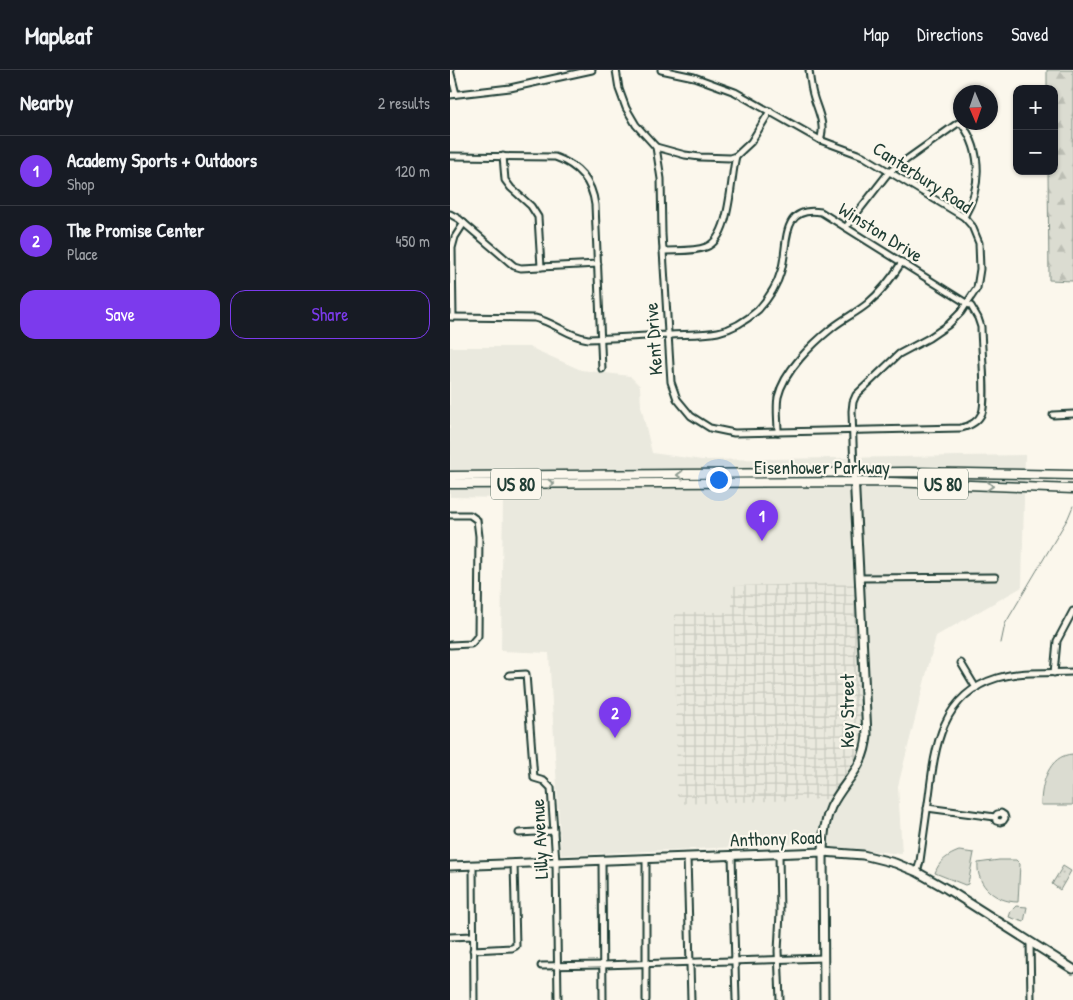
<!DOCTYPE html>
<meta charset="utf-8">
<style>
:root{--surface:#171b24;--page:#20242c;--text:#f1f3f6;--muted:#9ea1a6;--line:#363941;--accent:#7c3aed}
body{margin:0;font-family:"Patrick Hand",sans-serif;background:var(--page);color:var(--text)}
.controls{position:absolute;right:15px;top:15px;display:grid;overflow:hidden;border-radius:10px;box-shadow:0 1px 4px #0004}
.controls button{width:45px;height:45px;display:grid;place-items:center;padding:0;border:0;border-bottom:1px solid var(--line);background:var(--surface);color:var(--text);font:25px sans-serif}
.compass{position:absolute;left:503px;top:15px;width:45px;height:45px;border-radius:50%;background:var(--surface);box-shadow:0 1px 4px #0004;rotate:178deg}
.you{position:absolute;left:268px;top:409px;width:18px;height:18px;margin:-12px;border:4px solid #fff;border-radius:50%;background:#1a73e8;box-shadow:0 0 0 8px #1a73e833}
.badge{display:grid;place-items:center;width:32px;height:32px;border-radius:50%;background:var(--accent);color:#fff;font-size:16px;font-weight:700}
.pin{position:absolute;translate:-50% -41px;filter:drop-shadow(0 1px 2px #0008)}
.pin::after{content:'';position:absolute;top:26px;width:18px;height:15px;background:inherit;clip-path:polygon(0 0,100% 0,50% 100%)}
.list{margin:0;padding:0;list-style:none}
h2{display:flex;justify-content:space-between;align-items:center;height:65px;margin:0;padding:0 20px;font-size:21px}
h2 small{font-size:16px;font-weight:400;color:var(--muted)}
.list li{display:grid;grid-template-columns:32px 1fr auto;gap:15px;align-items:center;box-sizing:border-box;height:70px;padding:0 20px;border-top:1px solid var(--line)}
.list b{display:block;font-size:19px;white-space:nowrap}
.list p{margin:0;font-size:16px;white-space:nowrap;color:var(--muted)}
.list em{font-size:16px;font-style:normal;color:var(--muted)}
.actions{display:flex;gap:10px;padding:15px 20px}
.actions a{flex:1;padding:11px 0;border:1px solid var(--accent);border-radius:15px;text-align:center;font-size:18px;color:var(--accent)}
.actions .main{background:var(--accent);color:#fff}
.map{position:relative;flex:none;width:623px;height:930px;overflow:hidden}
header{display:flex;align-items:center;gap:30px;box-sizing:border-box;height:70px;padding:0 25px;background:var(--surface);border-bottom:1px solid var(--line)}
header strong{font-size:24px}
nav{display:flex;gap:28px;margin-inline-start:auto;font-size:18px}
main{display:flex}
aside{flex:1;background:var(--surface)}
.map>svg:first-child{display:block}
</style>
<header>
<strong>Mapleaf</strong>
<nav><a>Map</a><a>Directions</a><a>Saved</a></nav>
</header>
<main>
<aside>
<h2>Nearby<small>2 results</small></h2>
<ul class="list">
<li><span class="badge">1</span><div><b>Academy Sports + Outdoors</b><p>Shop</p></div><em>120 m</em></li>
<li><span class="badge">2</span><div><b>The Promise Center</b><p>Place</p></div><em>450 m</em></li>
</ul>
<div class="actions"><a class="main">Save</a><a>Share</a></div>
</aside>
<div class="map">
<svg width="623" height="930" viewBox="0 0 623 930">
<defs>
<pattern id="industrial-grid" width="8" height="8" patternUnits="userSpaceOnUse" patternTransform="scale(1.25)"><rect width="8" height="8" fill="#eae9de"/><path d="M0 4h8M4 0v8" fill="none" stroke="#c8c9bf"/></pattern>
<pattern id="forest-firs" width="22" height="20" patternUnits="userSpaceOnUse" patternTransform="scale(1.25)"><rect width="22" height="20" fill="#dbdcd1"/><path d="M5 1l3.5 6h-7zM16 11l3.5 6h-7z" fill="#bcbeb4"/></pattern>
<pattern id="park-dots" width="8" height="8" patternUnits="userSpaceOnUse" patternTransform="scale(1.25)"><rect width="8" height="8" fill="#dbdcd1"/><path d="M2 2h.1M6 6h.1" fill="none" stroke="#bcbeb4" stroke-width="1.8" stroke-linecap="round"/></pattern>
</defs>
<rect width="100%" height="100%" fill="#fbf7ec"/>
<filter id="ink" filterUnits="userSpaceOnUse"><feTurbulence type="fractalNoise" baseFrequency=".02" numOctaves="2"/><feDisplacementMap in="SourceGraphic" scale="10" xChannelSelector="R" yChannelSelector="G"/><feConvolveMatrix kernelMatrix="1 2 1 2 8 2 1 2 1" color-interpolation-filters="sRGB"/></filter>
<g filter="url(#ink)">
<path fill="#eae9de" d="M0,277H79L131,300L180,306L190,316L191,336L202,383L252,390L575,385L572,517L486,566L448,716L452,784L356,774L111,785L99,583L51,581L53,428L0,427Z"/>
<path fill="url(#industrial-grid)" d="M406,513L413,648V676L406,698L381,729L227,734L225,542H282V516Z"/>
<path fill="url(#forest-firs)" stroke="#7d8c82" d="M597,0H623V211L599,210L598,101H604V19H597Z"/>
<path fill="url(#park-dots)" stroke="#7d8c82" d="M613,796L621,801L610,820L602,814Z"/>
<g fill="#dbdcd1" stroke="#7d8c82">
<path d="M623,684V735H591C591,715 598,685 623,684Z"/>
<path d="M509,781L524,783L518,814L515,815L485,803C489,791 498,785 509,781Z"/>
<path d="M549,790H566L570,794L568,832C546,832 526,816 528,793Z"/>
<path d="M566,836L577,837L574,852L559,847L561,841Z"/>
</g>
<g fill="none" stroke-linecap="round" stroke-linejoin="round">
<path stroke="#74847b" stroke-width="1" d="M551,573L555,554L618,448L623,436"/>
<g stroke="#1f3d34" stroke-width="9">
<g id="street">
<path d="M0,0L6,24"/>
<path d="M166,0L169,19L176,38L186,55L206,77L235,85L250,87L280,88L286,86L301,72L320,41"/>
<path d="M211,0L244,7L285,22L370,70L413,86L514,147L522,156L529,173L530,199L527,218L511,242L498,255L479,268L449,284L406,325L403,332L402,341L404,403"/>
<path d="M359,0C360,9 361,19 364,28C368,41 376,56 370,70"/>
<path d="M0,25L60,18L142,0"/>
<path d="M0,86L105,87C128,95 142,111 145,135L152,299"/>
<path d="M53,86L55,110L61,118L81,136L88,147L91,197"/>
<path d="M0,144L9,149L64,196L71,198L148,194"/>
<path d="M396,157L439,102L508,53L512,54C533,83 531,118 514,147"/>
<path d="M213,181C226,180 243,182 256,177C281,168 280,109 286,86"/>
<path d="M0,247L85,248C104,252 119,267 138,269C165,268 192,266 218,265C235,264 252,265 268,262C283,259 297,250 308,240C318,229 327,216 331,201C339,176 329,135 371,142L521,236L528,248L531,257C531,274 537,330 532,343C528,352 520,356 511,358L284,363L260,358L241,346L227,329L221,312L212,164L211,109L206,77"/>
<path d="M3,247L2,178L5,167L14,153"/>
<path d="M603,345L623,344"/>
<path d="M328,362C328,351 326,338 328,327C334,301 362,274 382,258C393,249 406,243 417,234C431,222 442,208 452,192"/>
<path d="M0,445H20L27,450L29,466L28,566L21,574L0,575"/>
<path d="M409,508L545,507"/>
<path d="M511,593L526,618"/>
<path d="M604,603L607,571L623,541"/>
<path d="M59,605L76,604L84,708L94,711L101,718L106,792L108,930"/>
<path d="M477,738L545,747L546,751L550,752L553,751L555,748L554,745L551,743L547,744L545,747"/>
<path d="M69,763L104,761"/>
<path d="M329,784L330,843L328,881L330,930"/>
<path d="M282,786L286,930"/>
<path d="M237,788L241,930"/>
<path d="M152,791L153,930"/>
<path d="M23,795L24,930"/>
<path d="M467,802L470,791C473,769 476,748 479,726C485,677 491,625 547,608C571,601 598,603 623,602"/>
<path d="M0,867L23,866"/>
<path d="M580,872L581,930"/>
<path d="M23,880L62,878L66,876L64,793"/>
<path d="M91,896L152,895L374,888"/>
<path d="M196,930V789"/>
</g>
</g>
<g stroke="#1f3d34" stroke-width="11">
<g id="secondary">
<path d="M0,796L373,782L413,785L445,793L467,802L497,819L623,899"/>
<path d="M374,930L373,782C373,767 374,752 381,737C395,709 414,700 417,665L404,403"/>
</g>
</g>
<g stroke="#1f3d34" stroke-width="11">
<g id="primary">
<path d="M0,406L458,402L623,405"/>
<path d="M0,414L440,412L623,419"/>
</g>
</g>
<use href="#street" stroke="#fbf7ec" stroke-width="5"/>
<use href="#secondary" stroke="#fbf7ec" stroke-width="7"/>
<use href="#primary" stroke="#fbf7ec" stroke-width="8"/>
</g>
<defs><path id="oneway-chevron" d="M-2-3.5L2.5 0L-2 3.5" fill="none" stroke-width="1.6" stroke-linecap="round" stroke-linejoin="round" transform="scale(1.25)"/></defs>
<g stroke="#8d9a90">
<use href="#oneway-chevron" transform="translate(230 405) rotate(-180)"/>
<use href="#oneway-chevron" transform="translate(101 414)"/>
<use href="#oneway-chevron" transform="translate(540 416) rotate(3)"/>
</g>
</g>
<g text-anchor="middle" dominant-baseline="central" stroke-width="4.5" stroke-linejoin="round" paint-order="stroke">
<g fill="#fbf7ec" stroke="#61756b" stroke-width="1">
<rect x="41" y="398.5" width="50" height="31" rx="4"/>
<rect x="468" y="398.5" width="50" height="31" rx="4"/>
</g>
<g font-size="18" font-weight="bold" fill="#1f3d34">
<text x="66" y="414">US 80</text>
<text x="493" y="414">US 80</text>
</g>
<g font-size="19" fill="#1f3d34" stroke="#fbf7ec">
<text transform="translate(473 107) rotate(33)">Canterbury Road</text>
<text transform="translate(431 162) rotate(32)">Winston Drive</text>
<text transform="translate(203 269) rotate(-94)">Kent Drive</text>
<text x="372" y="397">Eisenhower Parkway</text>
<text transform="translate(397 641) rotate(-90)">Key Street</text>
<text transform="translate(326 768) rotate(-2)">Anthony Road</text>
<text transform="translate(89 769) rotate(-93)">Lilly Avenue</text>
</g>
</g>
</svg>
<div class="controls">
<button>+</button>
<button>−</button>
</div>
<svg class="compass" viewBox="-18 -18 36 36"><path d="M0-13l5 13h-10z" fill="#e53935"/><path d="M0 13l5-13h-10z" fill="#9ea1a6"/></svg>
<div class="you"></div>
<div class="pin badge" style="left:312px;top:471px">1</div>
<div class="pin badge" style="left:165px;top:668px">2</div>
</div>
</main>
